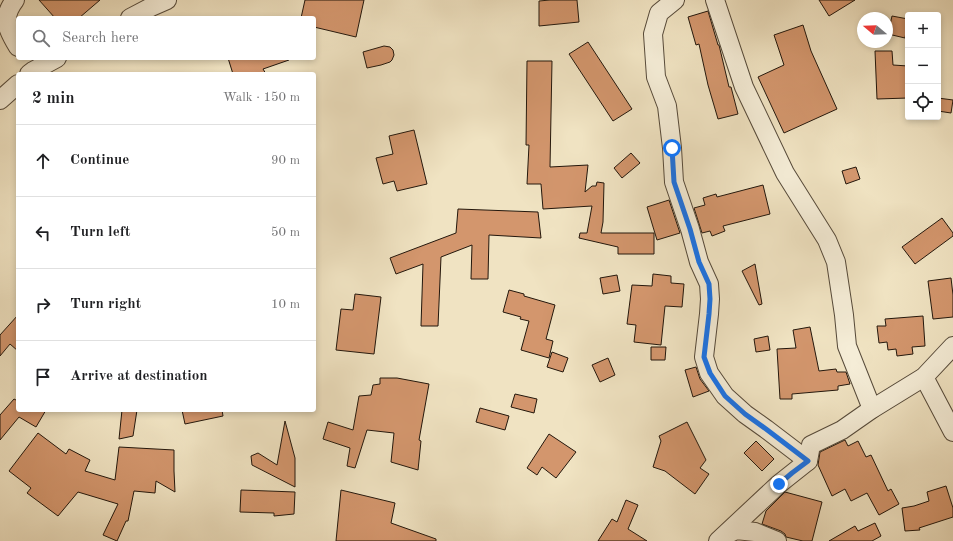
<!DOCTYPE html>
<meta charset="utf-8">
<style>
:root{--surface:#fff;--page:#f2f2f2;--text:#202124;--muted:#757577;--line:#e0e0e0}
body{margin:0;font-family:"Old Standard TT",serif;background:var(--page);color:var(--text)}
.controls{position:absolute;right:12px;top:12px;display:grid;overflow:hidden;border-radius:4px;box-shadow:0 2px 6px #0003}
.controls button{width:36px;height:36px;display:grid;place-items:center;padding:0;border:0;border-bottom:1px solid var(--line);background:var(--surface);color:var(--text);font:20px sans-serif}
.compass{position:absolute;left:857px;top:12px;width:36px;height:36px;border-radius:50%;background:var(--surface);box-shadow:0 2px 6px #0003;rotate:289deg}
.stop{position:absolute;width:12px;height:12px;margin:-9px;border:3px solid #1a73e8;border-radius:50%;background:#fff}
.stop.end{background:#1a73e8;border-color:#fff;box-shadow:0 1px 4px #0008}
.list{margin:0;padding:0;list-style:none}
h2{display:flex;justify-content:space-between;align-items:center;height:52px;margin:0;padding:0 16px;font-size:17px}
h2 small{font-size:13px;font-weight:400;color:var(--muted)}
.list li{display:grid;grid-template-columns:26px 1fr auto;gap:12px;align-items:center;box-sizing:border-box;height:72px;padding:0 16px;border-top:1px solid var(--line)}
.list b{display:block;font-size:15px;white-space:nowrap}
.list em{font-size:13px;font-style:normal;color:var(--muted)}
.icon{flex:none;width:22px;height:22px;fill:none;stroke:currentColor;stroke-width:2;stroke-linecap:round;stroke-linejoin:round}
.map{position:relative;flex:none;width:953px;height:541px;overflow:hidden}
.search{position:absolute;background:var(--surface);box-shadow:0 2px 6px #0003;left:16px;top:16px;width:300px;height:44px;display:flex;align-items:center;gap:10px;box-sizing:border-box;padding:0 14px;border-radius:4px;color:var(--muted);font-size:15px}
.panel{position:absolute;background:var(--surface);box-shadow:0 2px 6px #0003;left:16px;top:72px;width:300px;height:340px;border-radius:4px}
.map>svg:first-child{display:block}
</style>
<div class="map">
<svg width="953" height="541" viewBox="0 0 953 541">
<rect width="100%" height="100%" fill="#f0e3c2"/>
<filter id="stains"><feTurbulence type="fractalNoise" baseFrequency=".005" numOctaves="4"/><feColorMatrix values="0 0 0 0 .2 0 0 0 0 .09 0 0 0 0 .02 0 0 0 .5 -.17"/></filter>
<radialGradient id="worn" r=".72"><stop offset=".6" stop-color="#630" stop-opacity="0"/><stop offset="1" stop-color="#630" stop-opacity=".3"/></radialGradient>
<g fill="#d3966d" stroke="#23170c">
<path d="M39,0H100L79,18H55Z"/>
<path d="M305,0H364L356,37L314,27V18H301Z"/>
<path d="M550,0H577L579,22L539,26V1Z"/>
<path d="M819,0H855L829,16Z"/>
<path d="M708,11L718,45H719L729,87H731L738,114L718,119L708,85L699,44L696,45L688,17Z"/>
<path d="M892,16L908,19L905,38L888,34Z"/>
<path d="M803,25L811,51L837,109L784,133L758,77L784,65L774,35Z"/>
<path d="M588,42L632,109L613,121L569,54Z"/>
<path d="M384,46L390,47L393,50L394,55L392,60L390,62L381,65L367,68L363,52Z"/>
<path d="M875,51H892L893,65L908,66V98L877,99Z"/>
<path d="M228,58H288L289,60L263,69L266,74H233Z"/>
<path d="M527,61H552L550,167L588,165L585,192L592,186H596L597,182L604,183L603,222L601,233H654V254H618V247L579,238L580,233H587L592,206L543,209L541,184H527L529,145H526Z"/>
<path d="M938,98L953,100L951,113L938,111Z"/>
<path d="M414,130L427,184L397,191L394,181L383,184L376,158L393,154L389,136Z"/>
<path d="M631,153L640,163L622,178L614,168Z"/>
<path d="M856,167L860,179L846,184L842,171Z"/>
<path d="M763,185L770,214L723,226L725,231L712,236L710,231L702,233L694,208L705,205L703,198L716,194L717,197Z"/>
<path d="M669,200L680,233L657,240L647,207Z"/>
<path d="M458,209L538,212L541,238L489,235L488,279H471L472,245L441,257L438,326H421L423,264L396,274L390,258L456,233Z"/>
<path d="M942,218L953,233V236L915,264L902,247Z"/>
<path d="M755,264L762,304L759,305L742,271Z"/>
<path d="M653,274L671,276V283L684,284L682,307L665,306L661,345L634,342L636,325L627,324L632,285L652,286Z"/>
<path d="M617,275L620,291L603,294L600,278Z"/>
<path d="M951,278L953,295V317L933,319L928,281Z"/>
<path d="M509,290L524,294V296L555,305L546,339L553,341L549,358L521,350L529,321L520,319L521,317L503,312Z"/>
<path d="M355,294L381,297L374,354L336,350L341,309L353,310Z"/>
<path d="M18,315V351L10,344L0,356V335Z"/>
<path d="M923,316L925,346L912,347L913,354L897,356L896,349L888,350L887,342L879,343L877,326H886L885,319Z"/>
<path d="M810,327L819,371L836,369L837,372H846L850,384L838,386V390L792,394V399H780L777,349L796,348L793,330Z"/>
<path d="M768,336L770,350L756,352L754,339Z"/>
<path d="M651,347H666L665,360H651Z"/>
<path d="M552,352L568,358L563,372L547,367Z"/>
<path d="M608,358L615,375L600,382L592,365Z"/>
<path d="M696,367L700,379L709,391L693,397L685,370Z"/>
<path d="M380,378H397L429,384L419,440L421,441L418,470L391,462L394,433L367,430L355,468L347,466L350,448L323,439L328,422L353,430L359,396L371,395L373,385L380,384Z"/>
<path d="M515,394L537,399L534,413L511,407Z"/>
<path d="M14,399L18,401V410H46L36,427L19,417L0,440V415Z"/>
<path d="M480,408L509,416L505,430L476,422Z"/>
<path d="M122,410H137L133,436L119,439Z"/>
<path d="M182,410H222L223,416L185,424Z"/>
<path d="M285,421L295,458V487L252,465L251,456L258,453L277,465Z"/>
<path d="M687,422L706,460L700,468L709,474L695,494L665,471L653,467L661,441L659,436Z"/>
<path d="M38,433L66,454L69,449L90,460L85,471L115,480L119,447L174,450V471L175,492L156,481L155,493L134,491L128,521H126L117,541L103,535L118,504L78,492L58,516L27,493L31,488L9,471Z"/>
<path d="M549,434L576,452L556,478L542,467L537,475L527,468Z"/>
<path d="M845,440L848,446L858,441L866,457L871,455L888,491L891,489L899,504L879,515L867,493L851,501L845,489L832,496L818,465L820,452Z"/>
<path d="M756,441L774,459L762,471L744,453Z"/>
<path d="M946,486L953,508V517L919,528L920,530L905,531L902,508L914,506L929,501L927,492Z"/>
<path d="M241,490L295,492L294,514L274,516V513L240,512Z"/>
<path d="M341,490L395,503L391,523L436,539V541H336Z"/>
<path d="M785,492L822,502L812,541H803L786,537L785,534L781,531L762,524L766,511Z"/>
<path d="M626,500L638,505L628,529L647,541H598L612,519L617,522Z"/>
<path d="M875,523L881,536L872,541H829L855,526L858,531Z"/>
</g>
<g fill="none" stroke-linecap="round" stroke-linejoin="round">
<g stroke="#564a3a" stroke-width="20">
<g id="minor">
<path d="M15,0C1,18 7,29 18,47"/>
<path d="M675,0L659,13L653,34L656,77L667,106L672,148L674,182L690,229L699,262L709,284L710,299L709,314L704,357L709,373L725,396L745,414L766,429L808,461"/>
<path d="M715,0L744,87L785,173L827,240L836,262L844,315L847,346L872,409"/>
<path d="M130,18L151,7L167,0"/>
<path d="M29,74L33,71L57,58"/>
<path d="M0,100L18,84"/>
<path d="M924,377L953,432"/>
<path d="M724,536L736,530L755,532L777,541"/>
<path d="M718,541L779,484L808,461L811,445L842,430L872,409L924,377L953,346"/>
</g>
</g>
<use href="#minor" stroke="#f5edd7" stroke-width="18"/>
</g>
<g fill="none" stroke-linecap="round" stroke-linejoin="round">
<path stroke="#1a73e8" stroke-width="5" d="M672,148L674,182L690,229L699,262L709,284L710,299L709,314L704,357L710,373L725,396L745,414L766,429L808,461L792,473L779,484"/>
</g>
<rect width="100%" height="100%" filter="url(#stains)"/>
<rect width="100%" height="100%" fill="url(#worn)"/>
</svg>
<div class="controls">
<button>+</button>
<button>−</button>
<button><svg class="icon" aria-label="locate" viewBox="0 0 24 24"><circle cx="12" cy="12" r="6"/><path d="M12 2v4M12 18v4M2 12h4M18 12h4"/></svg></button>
</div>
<svg class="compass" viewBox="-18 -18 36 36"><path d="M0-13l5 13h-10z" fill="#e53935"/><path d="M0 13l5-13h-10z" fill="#757577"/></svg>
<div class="stop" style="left:672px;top:148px"></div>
<div class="stop end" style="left:779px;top:484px"></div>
<div class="search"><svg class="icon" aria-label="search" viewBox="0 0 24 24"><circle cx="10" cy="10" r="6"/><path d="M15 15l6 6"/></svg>Search here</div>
<section class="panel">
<h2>2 min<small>Walk · 150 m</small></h2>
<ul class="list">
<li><svg class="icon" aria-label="ahead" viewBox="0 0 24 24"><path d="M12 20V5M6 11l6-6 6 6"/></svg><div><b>Continue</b></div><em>90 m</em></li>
<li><svg class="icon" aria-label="left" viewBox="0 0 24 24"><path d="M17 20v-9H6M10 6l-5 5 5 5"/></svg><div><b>Turn left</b></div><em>50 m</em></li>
<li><svg class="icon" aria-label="right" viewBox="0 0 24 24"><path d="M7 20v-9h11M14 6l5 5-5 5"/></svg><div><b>Turn right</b></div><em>10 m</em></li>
<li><svg class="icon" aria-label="arrive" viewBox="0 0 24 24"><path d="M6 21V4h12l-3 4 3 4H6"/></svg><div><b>Arrive at destination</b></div></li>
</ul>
</section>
</div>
